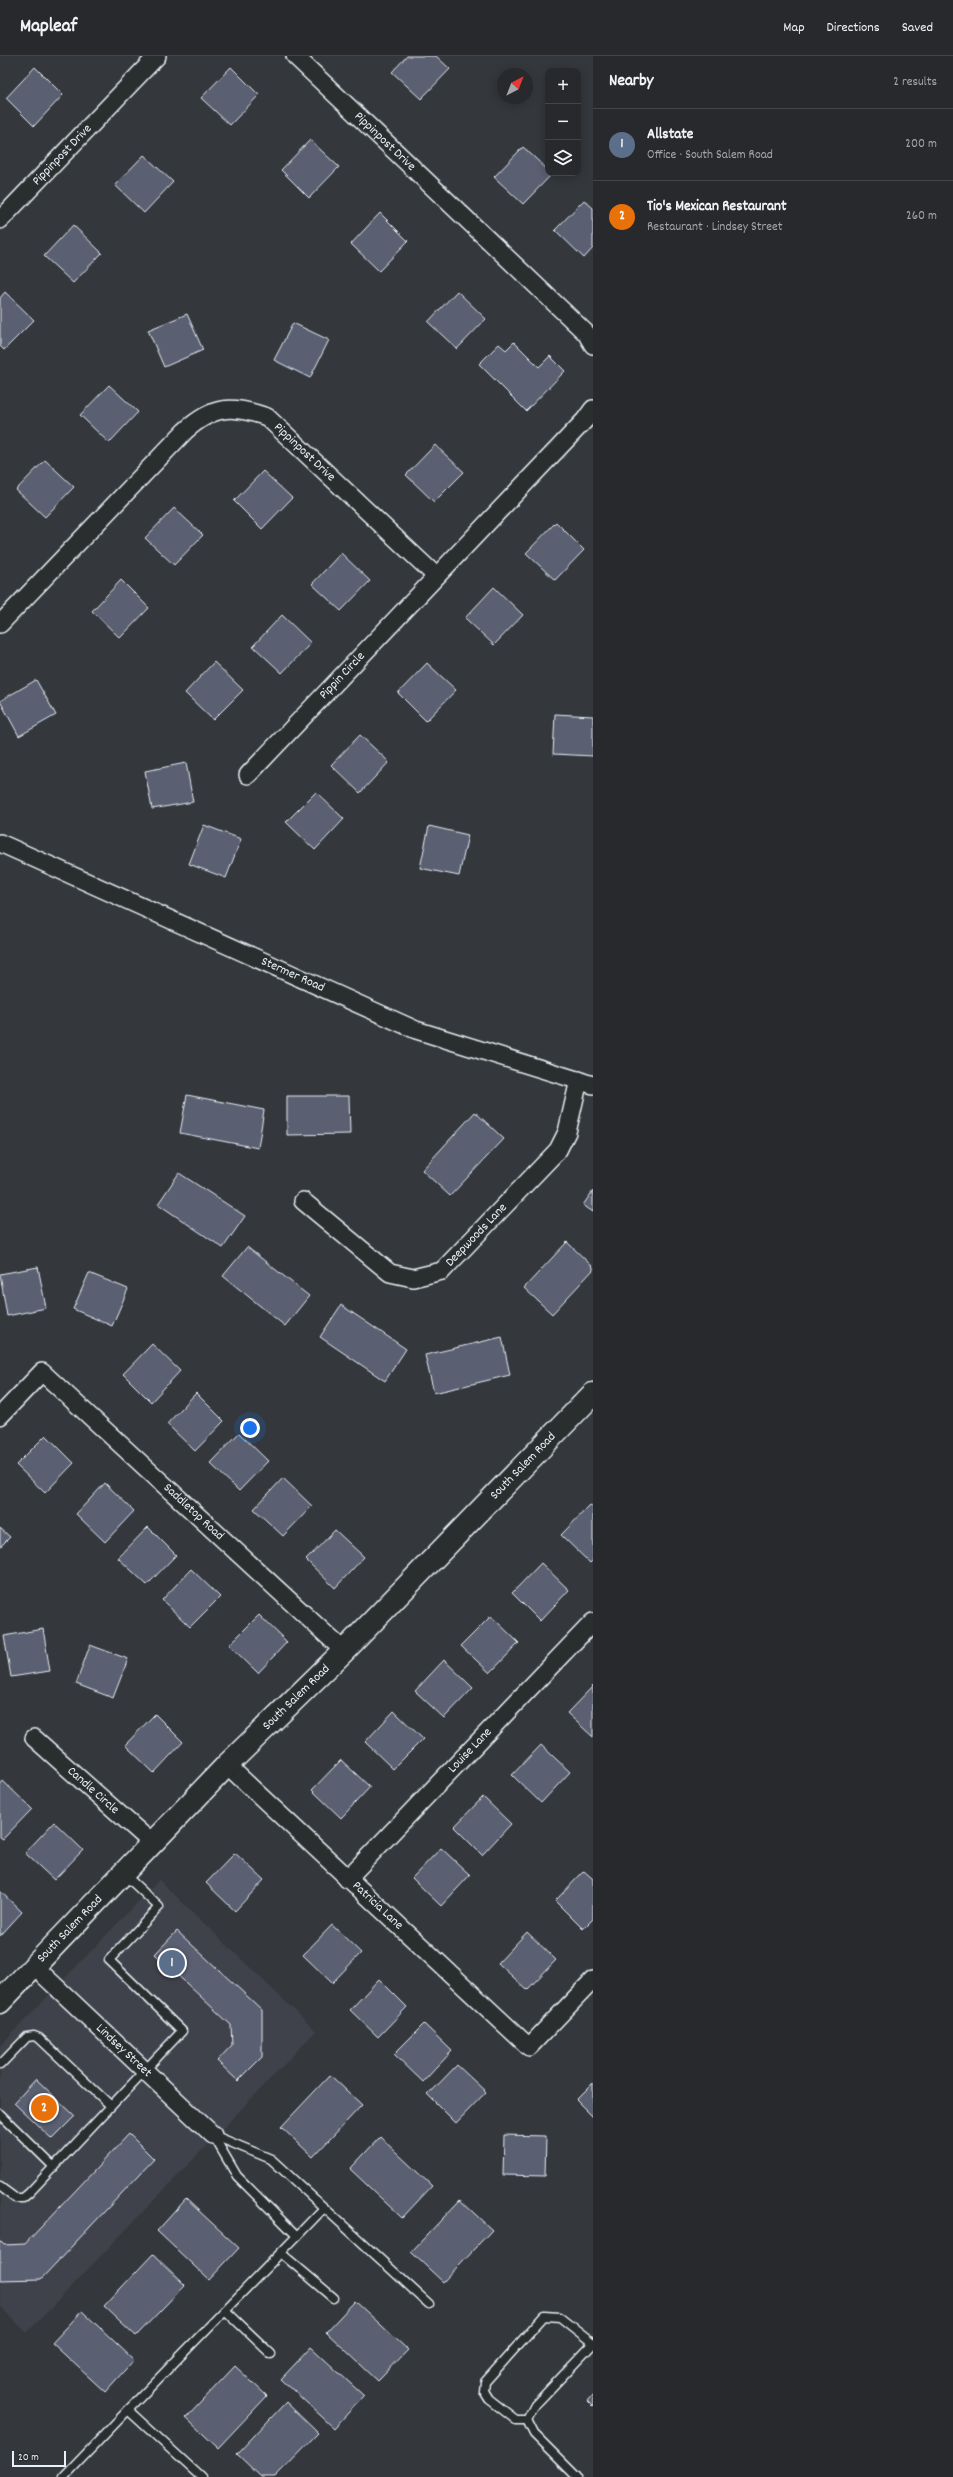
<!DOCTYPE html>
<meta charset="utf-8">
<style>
:root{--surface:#27292c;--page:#2f3134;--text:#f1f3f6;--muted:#a4a6a9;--line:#434548;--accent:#d93025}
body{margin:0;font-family:Dekko,sans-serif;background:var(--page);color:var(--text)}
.controls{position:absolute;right:12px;top:12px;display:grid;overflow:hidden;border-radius:8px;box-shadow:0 2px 10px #0003}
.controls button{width:36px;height:36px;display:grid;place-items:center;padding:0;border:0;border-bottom:1px solid var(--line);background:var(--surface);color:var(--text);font:20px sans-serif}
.compass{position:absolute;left:497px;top:12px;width:36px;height:36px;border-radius:50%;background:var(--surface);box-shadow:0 2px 10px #0003;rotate:42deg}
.scale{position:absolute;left:12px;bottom:10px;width:54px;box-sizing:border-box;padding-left:4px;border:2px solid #e8f1f8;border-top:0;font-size:11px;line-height:14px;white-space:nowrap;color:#e8f1f8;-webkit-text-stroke:3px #2a2d2e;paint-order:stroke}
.you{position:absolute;left:250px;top:1372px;width:14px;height:14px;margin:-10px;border:3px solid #fff;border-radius:50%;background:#1a73e8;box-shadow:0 0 0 6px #1a73e833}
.badge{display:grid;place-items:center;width:26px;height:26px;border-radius:50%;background:var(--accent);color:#fff;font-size:13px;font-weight:700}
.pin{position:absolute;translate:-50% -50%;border:2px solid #fff;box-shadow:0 1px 4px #0006}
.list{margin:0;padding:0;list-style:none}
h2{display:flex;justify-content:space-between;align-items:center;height:52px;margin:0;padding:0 16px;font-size:17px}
h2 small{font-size:13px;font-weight:400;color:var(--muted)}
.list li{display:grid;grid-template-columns:26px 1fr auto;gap:12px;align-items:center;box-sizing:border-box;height:72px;padding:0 16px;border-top:1px solid var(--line)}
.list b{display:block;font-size:15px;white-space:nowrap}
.list p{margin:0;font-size:13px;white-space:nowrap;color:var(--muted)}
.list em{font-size:13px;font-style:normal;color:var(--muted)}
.icon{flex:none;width:22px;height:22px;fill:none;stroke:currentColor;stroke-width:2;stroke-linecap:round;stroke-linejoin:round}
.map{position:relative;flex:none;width:593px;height:2421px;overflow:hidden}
header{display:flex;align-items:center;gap:24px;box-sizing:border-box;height:56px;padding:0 20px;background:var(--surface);border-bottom:1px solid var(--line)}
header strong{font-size:19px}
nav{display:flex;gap:22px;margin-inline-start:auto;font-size:14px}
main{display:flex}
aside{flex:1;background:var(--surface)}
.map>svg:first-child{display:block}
</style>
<header>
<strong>Mapleaf</strong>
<nav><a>Map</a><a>Directions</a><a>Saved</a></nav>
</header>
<main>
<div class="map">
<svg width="593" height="2421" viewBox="0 0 593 2421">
<rect width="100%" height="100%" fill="#34373b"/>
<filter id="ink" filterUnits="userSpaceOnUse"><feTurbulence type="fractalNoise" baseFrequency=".025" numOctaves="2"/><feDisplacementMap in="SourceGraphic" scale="8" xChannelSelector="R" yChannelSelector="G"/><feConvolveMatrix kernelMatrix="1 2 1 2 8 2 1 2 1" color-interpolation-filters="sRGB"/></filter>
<g filter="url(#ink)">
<path fill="#3f434b" d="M159,1824L316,1975L27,2277L0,2251V1990Z"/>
<g fill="#5a5f71" stroke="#e8f1f8">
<path d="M407,0H436L450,13L421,43L392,16Z"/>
<path d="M35,11L63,39L34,70L6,42Z"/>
<path d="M231,11L259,39L230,69L201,42Z"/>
<path d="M310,84L339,111L309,142L281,114Z"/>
<path d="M523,91L548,114V117L552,118L523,148L494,121Z"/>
<path d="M144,99L173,126L144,157L115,129Z"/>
<path d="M584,144L593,152V192L584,202L555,174Z"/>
<path d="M380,157L408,185L379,215L351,188Z"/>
<path d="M73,169L102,197L73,227L44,200Z"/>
<path d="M457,235L486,263L457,293L428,266Z"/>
<path d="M5,236L34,264L4,294L0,290V242Z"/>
<path d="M187,258L203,294L164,311L148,274Z"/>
<path d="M293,267L329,284L310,322L274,304Z"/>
<path d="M514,286L539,311L550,300L565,315L526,355L479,308L499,288L506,294Z"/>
<path d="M109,329L138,356L109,387L80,359Z"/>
<path d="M435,389L464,416L434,446L406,419Z"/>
<path d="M45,404L74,431L45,461L16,434Z"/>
<path d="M263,415L292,442L262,473L234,445Z"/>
<path d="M174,452L203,479L174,509L145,482Z"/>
<path d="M556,466L584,494L555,524L526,497Z"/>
<path d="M341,497L370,525L341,555L312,528Z"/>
<path d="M121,524L149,552L120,582L92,555Z"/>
<path d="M494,531L523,559L494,589L465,562Z"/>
<path d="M282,559L311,587L282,617L253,590Z"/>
<path d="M214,606L243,634L213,664L185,637Z"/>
<path d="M427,607L456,634L426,665L398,637Z"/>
<path d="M36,624L56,659L19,680L0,645Z"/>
<path d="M555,658L593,660V700L553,698Z"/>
<path d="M360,679L389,706L360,737L331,709Z"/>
<path d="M186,707L193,746L152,753L145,715Z"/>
<path d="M316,736L344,763L315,794L286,766Z"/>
<path d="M204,769L241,783L226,822L189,808Z"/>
<path d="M429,770L468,779L459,820L420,812Z"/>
<path d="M187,1039L264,1054L258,1092L180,1077Z"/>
<path d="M287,1040H349L350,1078L287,1079Z"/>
<path d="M475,1056L504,1083L450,1140L422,1114Z"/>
<path d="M179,1117L245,1160L223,1192L158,1148Z"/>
<path d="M593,1135V1156L583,1149Z"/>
<path d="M567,1186L593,1211V1214L552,1258L524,1232Z"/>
<path d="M247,1191L309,1240L285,1270L223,1220Z"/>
<path d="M38,1211L46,1252L7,1260L0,1218Z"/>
<path d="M89,1217L128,1233L112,1270L73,1253Z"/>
<path d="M341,1249L406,1293L385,1325L320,1281Z"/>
<path d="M502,1281L510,1319L434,1337L425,1299Z"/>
<path d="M152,1288L180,1315L151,1346L123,1318Z"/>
<path d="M196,1337L224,1365L195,1395L167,1368Z"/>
<path d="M239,1377L268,1405L239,1435L210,1407Z"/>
<path d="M46,1379L74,1407L45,1437L16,1409Z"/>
<path d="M283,1422L312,1450L283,1480L254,1453Z"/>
<path d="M105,1427L134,1455L105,1486L76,1458Z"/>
<path d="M590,1449L593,1451V1504L590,1507L561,1479Z"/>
<path d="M148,1471L176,1499L147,1529L118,1502Z"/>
<path d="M0,1472L10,1481L0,1491Z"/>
<path d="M335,1474L364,1501L335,1532L306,1504Z"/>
<path d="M541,1507L569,1534L540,1565L512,1537Z"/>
<path d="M191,1513L220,1541L190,1571L162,1544Z"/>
<path d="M259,1559L287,1586L258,1617L229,1589Z"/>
<path d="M491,1560L519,1587L490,1617L461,1590Z"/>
<path d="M43,1573L50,1615L11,1621L4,1580Z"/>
<path d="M90,1589L128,1603L113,1642L76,1628Z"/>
<path d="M444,1604L473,1632L444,1662L415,1635Z"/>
<path d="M593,1630V1681L567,1657Z"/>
<path d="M394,1655L423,1683L393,1713L365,1686Z"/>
<path d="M155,1658L183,1686L154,1717L125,1689Z"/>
<path d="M541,1689L570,1716L541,1747L512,1719Z"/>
<path d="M341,1704L370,1731L341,1762L312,1734Z"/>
<path d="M3,1725L32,1753L3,1783L0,1781V1729Z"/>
<path d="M483,1741L511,1768L482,1799L454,1771Z"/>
<path d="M54,1766L83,1794L54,1824L25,1797Z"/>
<path d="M441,1792L470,1819L441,1850L412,1822Z"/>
<path d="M235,1797L264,1824L235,1855L206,1827Z"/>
<path d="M584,1815L593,1823V1863L583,1873L555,1845Z"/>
<path d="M0,1835L22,1856L0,1880Z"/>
<path d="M332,1869L361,1897L332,1927L303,1899Z"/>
<path d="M177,1875L262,1954V2001L238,2025L217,2005L232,1989L231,1969L155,1898Z"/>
<path d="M527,1876L556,1904L527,1934L498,1907Z"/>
<path d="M379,1923L407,1951L378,1981L350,1954Z"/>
<path d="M424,1968L452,1995L423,2026L394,1998Z"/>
<path d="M457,2009L486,2036L456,2067L428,2039Z"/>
<path d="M330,2019L362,2049L313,2101L281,2071Z"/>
<path d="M36,2023L75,2060L52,2083L14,2047Z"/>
<path d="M593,2027V2061L576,2044Z"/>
<path d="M129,2078L154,2103L41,2223L0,2224V2184L5,2189L25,2188Z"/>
<path d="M504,2079L546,2080L545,2120L503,2119Z"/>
<path d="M380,2081L432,2130L402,2162L350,2113Z"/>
<path d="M186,2143L239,2192L209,2224L157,2175Z"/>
<path d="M460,2144L492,2174L443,2226L411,2196Z"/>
<path d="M153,2198L185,2229L136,2280L104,2250Z"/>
<path d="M355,2245L408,2294L378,2325L326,2276Z"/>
<path d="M82,2255L134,2304L105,2336L52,2287Z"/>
<path d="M311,2291L364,2340L334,2372L281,2323Z"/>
<path d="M235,2310L267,2340L218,2392L186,2362Z"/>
<path d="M593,2338V2351L587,2345Z"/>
<path d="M286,2346L318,2377L275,2421H261L237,2398Z"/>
</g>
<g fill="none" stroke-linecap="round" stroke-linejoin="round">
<g stroke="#e8f1f8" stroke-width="11">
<g id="lane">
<path d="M0,2009L27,1981L34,1980L39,1982L111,2050"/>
<path d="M0,2058L54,2111"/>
<path d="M213,2079L271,2103L429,2248"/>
<path d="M0,2131L15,2142H23L29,2137L182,1975L109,1904L159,1851L124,1818"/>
<path d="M297,2180L324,2152"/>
<path d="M281,2197L334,2242"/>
<path d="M225,2254L271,2298"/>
<path d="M128,2354L297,2180L237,2120L213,2079"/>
<path d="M527,2364H516L489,2343L484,2335L485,2326L544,2260L560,2261L593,2287"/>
<path d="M64,2421L128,2354L201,2421"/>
<path d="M577,2421L534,2378L527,2364L535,2349L593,2288"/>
</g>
</g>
<g stroke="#e8f1f8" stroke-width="20">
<g id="street">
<path id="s1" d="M295,0L586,277L593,289"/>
<path id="s2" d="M0,164L157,0"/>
<path id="s3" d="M0,568L185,375C214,349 232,349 267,361L436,520"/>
<path id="s4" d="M248,719L585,364L593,353"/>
<path id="s5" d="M0,787L416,974L593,1029"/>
<path id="s6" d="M303,1145L390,1217L413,1222L442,1215L558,1094L567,1076L579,1024"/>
<path id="s7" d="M0,1360L42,1316L344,1595"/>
<path id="s8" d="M34,1682L153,1788"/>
<path id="s9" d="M227,1709L529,1991L593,1924"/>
<path id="s10" d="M347,1823L593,1566"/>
<path id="s11" d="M35,1911L213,2079"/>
</g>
</g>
<g stroke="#e8f1f8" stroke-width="25">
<g id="secondary">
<path id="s12" d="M0,1946L227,1709L344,1595L593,1338"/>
</g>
</g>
<use href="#lane" stroke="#2a2d2e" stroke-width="8"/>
<use href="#street" stroke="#2a2d2e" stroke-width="17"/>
<use href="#secondary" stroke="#2a2d2e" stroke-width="22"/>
</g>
</g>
<g text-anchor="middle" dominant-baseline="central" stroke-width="4" stroke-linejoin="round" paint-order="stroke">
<g font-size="13" fill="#e8f1f8" stroke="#2a2d2e">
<text stroke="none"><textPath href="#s1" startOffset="124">Pippinpost Drive</textPath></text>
<text stroke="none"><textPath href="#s2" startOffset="90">Pippinpost Drive</textPath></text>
<text stroke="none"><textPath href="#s3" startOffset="408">Pippinpost Drive</textPath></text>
<text stroke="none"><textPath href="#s4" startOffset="137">Pippin Circle</textPath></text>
<text stroke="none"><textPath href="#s5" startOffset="321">Stermer Road</textPath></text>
<text stroke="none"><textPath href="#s6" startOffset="216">Deepwoods Lane</textPath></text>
<text stroke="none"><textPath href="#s12" startOffset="749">South Salem Road</textPath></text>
<text stroke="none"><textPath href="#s7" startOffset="267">Saddletop Road</textPath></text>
<text stroke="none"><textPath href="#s12" startOffset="425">South Salem Road</textPath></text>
<text stroke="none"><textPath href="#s10" startOffset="178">Louise Lane</textPath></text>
<text stroke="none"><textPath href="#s8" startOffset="79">Candle Circle</textPath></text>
<text stroke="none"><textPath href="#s9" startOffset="206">Patricia Lane</textPath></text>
<text stroke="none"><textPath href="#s12" startOffset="101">South Salem Road</textPath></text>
<text stroke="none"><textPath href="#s11" startOffset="122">Lindsey Street</textPath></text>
</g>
</g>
</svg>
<div class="controls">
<button>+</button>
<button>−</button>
<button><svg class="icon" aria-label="layers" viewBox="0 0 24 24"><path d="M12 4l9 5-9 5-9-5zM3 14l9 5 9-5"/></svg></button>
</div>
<svg class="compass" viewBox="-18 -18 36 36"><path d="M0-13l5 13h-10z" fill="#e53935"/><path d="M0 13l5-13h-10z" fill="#a4a6a9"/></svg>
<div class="scale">20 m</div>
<div class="you"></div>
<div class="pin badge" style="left:172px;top:1907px;background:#5c6f8a">1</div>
<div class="pin badge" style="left:44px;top:2052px;background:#e8710a">2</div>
</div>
<aside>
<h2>Nearby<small>2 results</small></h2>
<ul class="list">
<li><span class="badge" style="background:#5c6f8a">1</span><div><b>Allstate</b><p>Office · South Salem Road</p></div><em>200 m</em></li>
<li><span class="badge" style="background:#e8710a">2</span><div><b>Tio's Mexican Restaurant</b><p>Restaurant · Lindsey Street</p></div><em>260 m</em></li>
</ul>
</aside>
</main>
